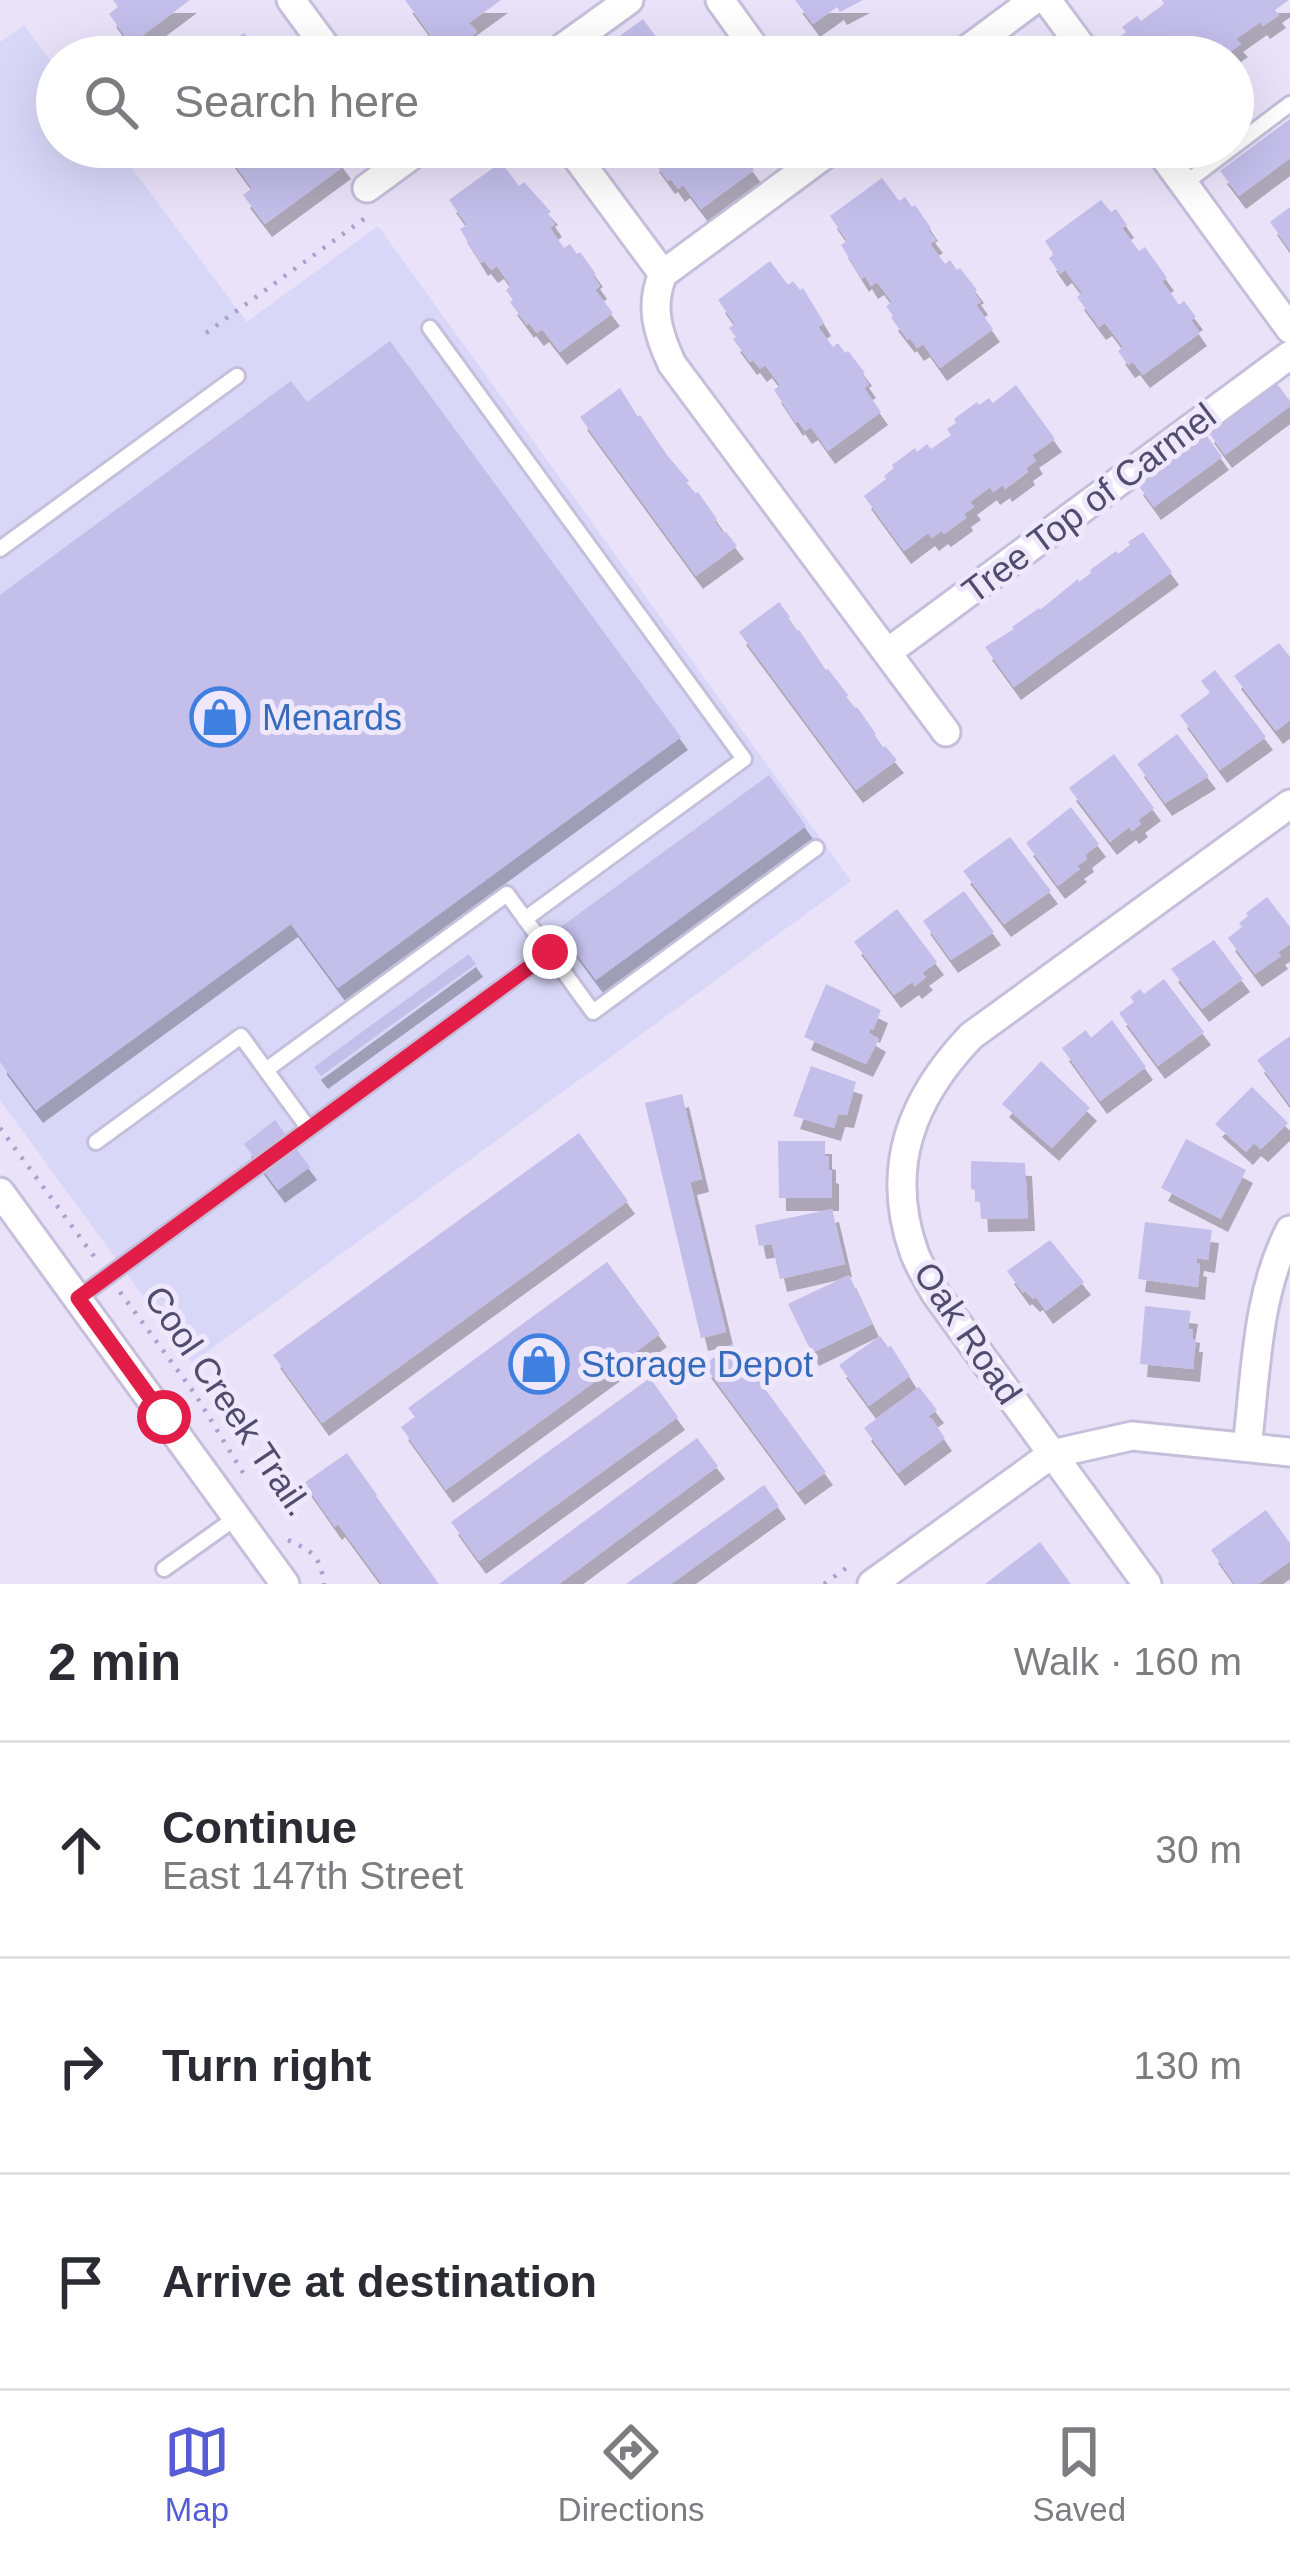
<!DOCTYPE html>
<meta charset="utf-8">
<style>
:root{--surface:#fff;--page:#f2f2f3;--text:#2b2b33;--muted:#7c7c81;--line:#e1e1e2;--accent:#565dd4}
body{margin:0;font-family:Arial,sans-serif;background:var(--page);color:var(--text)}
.stop{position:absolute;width:36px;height:36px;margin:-27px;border:9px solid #e11d48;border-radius:50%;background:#fff}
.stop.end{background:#e11d48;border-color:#fff;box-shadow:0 3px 12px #0008}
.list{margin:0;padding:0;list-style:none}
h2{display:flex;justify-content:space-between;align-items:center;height:156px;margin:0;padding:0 48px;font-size:51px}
h2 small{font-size:39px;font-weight:400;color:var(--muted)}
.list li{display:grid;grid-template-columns:78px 1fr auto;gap:36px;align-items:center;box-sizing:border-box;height:216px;padding:0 48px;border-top:3px solid var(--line)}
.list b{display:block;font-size:45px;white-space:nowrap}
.list p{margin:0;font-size:39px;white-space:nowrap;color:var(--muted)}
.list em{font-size:39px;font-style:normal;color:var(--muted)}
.icon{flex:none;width:66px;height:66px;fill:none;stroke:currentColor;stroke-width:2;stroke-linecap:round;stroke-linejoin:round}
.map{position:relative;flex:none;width:1290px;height:1584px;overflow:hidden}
.search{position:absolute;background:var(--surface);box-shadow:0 12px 48px #0002;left:36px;right:36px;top:36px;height:132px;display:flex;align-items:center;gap:30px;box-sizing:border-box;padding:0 42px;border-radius:66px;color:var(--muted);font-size:45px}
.sheet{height:804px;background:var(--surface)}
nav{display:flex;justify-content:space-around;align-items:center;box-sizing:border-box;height:168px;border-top:3px solid var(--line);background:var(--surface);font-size:33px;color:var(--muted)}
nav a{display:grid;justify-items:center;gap:6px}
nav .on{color:var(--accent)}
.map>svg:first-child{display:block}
</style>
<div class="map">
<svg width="1290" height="1584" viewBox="0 0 1290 1584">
<defs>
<filter id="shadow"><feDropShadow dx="7" dy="13" stdDeviation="0" flood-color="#0004"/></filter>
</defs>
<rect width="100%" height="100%" fill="#eae2f9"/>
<path fill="#d8d7f8" d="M24,25L57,69V147H116L247,322L378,226L851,881L192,1363L0,1100V42Z"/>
<g fill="#c3beea" filter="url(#shadow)">
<path d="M113,0H190L131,44L109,14L118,7Z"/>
<path d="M405,0H501L469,23L477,32L445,55Z"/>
<path d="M795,0H863L840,12L837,7L813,24Z"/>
<path d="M1162,0H1289L1275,10L1279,15L1263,26L1260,22L1236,39L1241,44L1223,57H1124L1113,42L1126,32L1122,27L1137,16L1141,21L1164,4Z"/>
<path d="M643,19L660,42L666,38L683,57H591Z"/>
<path d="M244,33L262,57H211Z"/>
<path d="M1290,119V158L1239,196L1220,171Z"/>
<path d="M222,147H330L344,166L265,224L243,195L252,188Z"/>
<path d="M647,147H737L754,170L701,209L683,185L678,189L671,179L668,181L652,159L654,157Z"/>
<path d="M501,162L519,186L524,182L551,212L548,214L555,224L550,228L564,248L570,244L577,254L580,252L596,274L593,276L600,286L595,290L613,313L560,352L542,329L537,333L529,323L527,325L510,302L513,300L506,290L511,286L497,266L491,270L484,261L481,263L460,229L467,225L449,200Z"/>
<path d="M882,178L899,201L905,197L912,207L915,205L931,228L928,230L936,240L930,244L945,264L950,260L957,270L960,268L977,290L974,292L981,302L976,305L993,329L940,368L923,344L917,348L910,338L908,340L891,318L893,316L886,306L892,302L877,282L871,286L865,276L862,279L841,245L847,241L830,216Z"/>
<path d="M1101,200L1111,212L1116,209L1127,225L1122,228L1139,251L1145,247L1167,278L1162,281L1179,305L1184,301L1196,317L1191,320L1200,333L1143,375L1133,362L1128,365L1118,351L1123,347L1105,323L1099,327L1077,297L1082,293L1065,270L1060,274L1049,258L1054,255L1045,241Z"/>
<path d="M1290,207V250L1270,222Z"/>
<path d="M770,261L788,285L793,281L800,290L803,288L824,323L818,327L833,347L838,343L845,353L848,351L865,373L862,375L869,385L864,388L881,412L828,451L811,427L805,431L798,421L796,423L774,390L780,385L765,365L760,369L753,360L750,362L733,339L736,337L729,328L735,324L718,300Z"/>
<path d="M390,341L681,737L338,988L291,924L36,1110L0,1062V595L291,381L307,402Z"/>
<path d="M1274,380L1290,401V406L1225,455L1207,430Z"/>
<path d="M1016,385L1055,439L1032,455L1036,461L1026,468L1028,472L1005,489L1003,485L993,492L990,487L970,502L974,507L964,514L966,518L944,534L941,531L932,538L928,533L904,551L864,496L886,479L884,476L894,468L892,465L915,448L917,452L927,444L931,449L951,435L947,429L956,423L954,419L977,402L979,405L989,398L993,403Z"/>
<path d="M620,388L638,417L640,415L667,455L689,481L686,483L695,494L698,492L717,519L714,521L723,533L726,532L737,546L696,576L580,417Z"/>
<path d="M1204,432L1222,457L1154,507L1136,482Z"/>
<path d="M1143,532L1172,572L1014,687L985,647L1014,629L1012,627L1039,608L1040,610L1078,579L1079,582L1091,573L1090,570L1116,551L1118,554L1130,545L1128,542Z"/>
<path d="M779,602L790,617L788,619L797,631L799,630L826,670L828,669L848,695L846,697L855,708L857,707L876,734L874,735L883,748L885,746L897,760L856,790L739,632Z"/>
<path d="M1279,643L1290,657V720L1276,731L1234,676Z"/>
<path d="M1215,670L1266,737L1220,770L1180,715L1210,693L1201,681Z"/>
<path d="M1177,734L1209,776L1165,803L1137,764Z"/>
<path d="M1114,754L1154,808L1138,820L1141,824L1132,831L1129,827L1110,842L1069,788Z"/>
<path d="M769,775L806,826L596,980L558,929Z"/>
<path d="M1071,807L1099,844L1085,855L1087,859L1077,866L1080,869L1058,886L1026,843Z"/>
<path d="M1010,837L1051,891L1004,924L963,871Z"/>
<path d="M964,891L994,932L951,960L923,921Z"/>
<path d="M1267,897L1290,927V944L1278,952L1281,956L1255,974L1228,938L1242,927L1239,923L1248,916L1246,913Z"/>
<path d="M897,909L937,962L922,973L926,977L915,986L912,982L894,995L854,942Z"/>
<path d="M1214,940L1243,979L1202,1009L1171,969Z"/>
<path d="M469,954L476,964L321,1076L314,1067Z"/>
<path d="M1164,979L1204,1032L1158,1066L1119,1013L1134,1002L1130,997L1140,989L1144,994Z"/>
<path d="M826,984L881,1010L873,1030L870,1028L869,1033L879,1039L866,1064L804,1037Z"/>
<path d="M1112,1020L1146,1067L1100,1101L1062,1048L1086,1030L1091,1038Z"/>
<path d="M1290,1036V1105L1257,1060Z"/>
<path d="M1041,1061L1090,1108L1052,1148L1002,1104Z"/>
<path d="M811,1066L856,1082L847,1115L838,1114L834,1128L793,1116Z"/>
<path d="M1252,1087L1288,1123L1261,1149L1254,1143L1246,1152L1215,1124Z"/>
<path d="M682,1094L702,1179L690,1182L726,1332L701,1338L645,1103Z"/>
<path d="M275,1120L310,1167L278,1190L244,1144Z"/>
<path d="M579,1133L628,1201L322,1423L273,1355Z"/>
<path d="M1186,1139L1246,1170L1221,1219L1161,1188Z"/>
<path d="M778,1141H825V1156L829,1157V1170L832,1171V1198H779Z"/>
<path d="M971,1161L1025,1163L1028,1218L981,1219L980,1201L975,1202V1190L971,1189Z"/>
<path d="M832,1209L845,1264L780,1279L772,1244L759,1246L755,1225Z"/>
<path d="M1145,1222L1212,1230L1208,1260L1197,1258L1196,1263L1200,1264L1198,1287L1138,1279Z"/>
<path d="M1050,1240L1084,1282L1046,1311L1036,1297L1033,1299L1025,1291L1023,1293L1007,1271Z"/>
<path d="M607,1262L660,1334L446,1490L401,1427L415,1417L408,1408Z"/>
<path d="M849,1275L872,1324L812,1353L788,1304Z"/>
<path d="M1145,1306L1191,1311L1188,1329L1193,1330L1192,1339H1196L1193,1369L1140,1364Z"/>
<path d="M880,1336L888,1347L891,1346L910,1376L869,1406L839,1365Z"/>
<path d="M732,1344L826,1472L798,1492L704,1365Z"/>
<path d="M650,1378L678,1417L479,1561L451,1522Z"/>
<path d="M919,1387L937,1410L927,1417L932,1419L945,1438L898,1473L864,1428Z"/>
<path d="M697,1438L718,1466L559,1584H499Z"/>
<path d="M347,1453L377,1495L376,1496L439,1584H382L338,1524L335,1527L304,1483Z"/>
<path d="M764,1485L779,1506L671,1584H626Z"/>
<path d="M1266,1510L1290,1543V1561L1258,1584H1235L1211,1550Z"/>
<path d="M1040,1542L1071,1584H985Z"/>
</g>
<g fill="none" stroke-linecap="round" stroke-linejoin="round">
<g stroke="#c5bfdb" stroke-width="20">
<g id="lane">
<path d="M1184,184L1290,104"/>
<path d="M430,328L744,759L525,919"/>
<path d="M0,549L237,376"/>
<path d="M266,1070L507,894L593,1012L816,848"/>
<path d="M96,1142L241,1036L309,1129"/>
<path d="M78,1298L550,952"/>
<path d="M164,1569L237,1517"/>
</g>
</g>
<g stroke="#c5bfdb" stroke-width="33">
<g id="street">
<path d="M291,0L333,57"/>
<path d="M720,0L761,57"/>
<path d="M1047,0L1089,57"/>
<path d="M550,57L629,0"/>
<path d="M957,57L1034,0"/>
<path d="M569,147L663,274"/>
<path d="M835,147L663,274C649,306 658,334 672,364L946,732"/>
<path d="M1157,147L1290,329"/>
<path d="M367,188L419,150"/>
<path d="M888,652L1290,355"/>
<path d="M0,1192L285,1584"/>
<path d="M1247,1447C1256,1375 1256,1295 1290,1230"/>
<path d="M872,1584L1052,1454L1132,1436L1290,1452"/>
<path d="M1147,1584L936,1294C928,1280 919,1266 914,1252C884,1167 912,1098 971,1036L1290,804"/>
</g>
</g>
<g stroke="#a7a1ce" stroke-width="4.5" stroke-dasharray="3 9" stroke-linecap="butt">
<path d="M206,333L368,216"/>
<path d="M0,1128L96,1259"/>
<path d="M120,1292L195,1394L245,1476"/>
<path d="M288,1540C313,1552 320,1555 324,1584"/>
<path d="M824,1584L849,1566"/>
</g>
<use href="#lane" stroke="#fff" stroke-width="14"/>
<use href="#street" stroke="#fff" stroke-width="27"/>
</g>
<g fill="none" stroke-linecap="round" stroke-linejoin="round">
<path stroke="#e11d48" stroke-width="15" d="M164,1417L78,1298L550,952"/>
</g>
<defs>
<g id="shop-ring" transform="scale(3)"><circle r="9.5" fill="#efe8fc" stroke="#3f7fe0" stroke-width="1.5"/><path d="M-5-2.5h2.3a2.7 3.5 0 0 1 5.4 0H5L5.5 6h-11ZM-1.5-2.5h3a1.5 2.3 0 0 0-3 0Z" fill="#3f7fe0"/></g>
</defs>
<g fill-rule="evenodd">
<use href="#shop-ring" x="220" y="717"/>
<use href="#shop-ring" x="539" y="1364"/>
</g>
<g text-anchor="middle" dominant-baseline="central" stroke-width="10" stroke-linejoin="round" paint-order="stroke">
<g font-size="36" fill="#4f4c6d" stroke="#efe8fc">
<text transform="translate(1089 503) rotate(-37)">Tree Top of Carmel</text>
<text transform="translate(968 1333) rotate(56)">Oak Road</text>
<text transform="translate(228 1401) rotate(56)">Cool Creek Trail.</text>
</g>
<g font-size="36" fill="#366cbe" stroke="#efe8fc" text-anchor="start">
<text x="262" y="717">Menards</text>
<text x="581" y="1364">Storage Depot</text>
</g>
</g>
</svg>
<div class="stop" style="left:164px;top:1417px"></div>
<div class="stop end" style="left:550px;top:952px"></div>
<div class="search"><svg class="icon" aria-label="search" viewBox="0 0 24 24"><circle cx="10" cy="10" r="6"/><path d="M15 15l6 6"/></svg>Search here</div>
</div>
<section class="sheet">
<h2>2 min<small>Walk · 160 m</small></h2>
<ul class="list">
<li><svg class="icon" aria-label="ahead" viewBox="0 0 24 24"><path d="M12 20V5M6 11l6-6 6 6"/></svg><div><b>Continue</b><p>East 147th Street</p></div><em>30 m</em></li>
<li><svg class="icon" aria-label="right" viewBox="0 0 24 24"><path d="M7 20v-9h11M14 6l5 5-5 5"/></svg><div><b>Turn right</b></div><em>130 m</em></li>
<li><svg class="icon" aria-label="arrive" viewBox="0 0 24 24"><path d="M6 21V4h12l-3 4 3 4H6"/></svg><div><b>Arrive at destination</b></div></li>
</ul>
</section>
<nav>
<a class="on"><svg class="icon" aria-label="map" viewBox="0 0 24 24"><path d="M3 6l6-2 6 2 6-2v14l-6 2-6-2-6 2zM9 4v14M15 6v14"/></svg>Map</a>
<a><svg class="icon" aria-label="directions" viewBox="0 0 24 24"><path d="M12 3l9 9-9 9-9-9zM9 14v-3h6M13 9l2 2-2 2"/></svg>Directions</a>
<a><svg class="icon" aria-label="saved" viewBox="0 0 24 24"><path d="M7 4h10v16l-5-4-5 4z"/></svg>Saved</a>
</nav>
